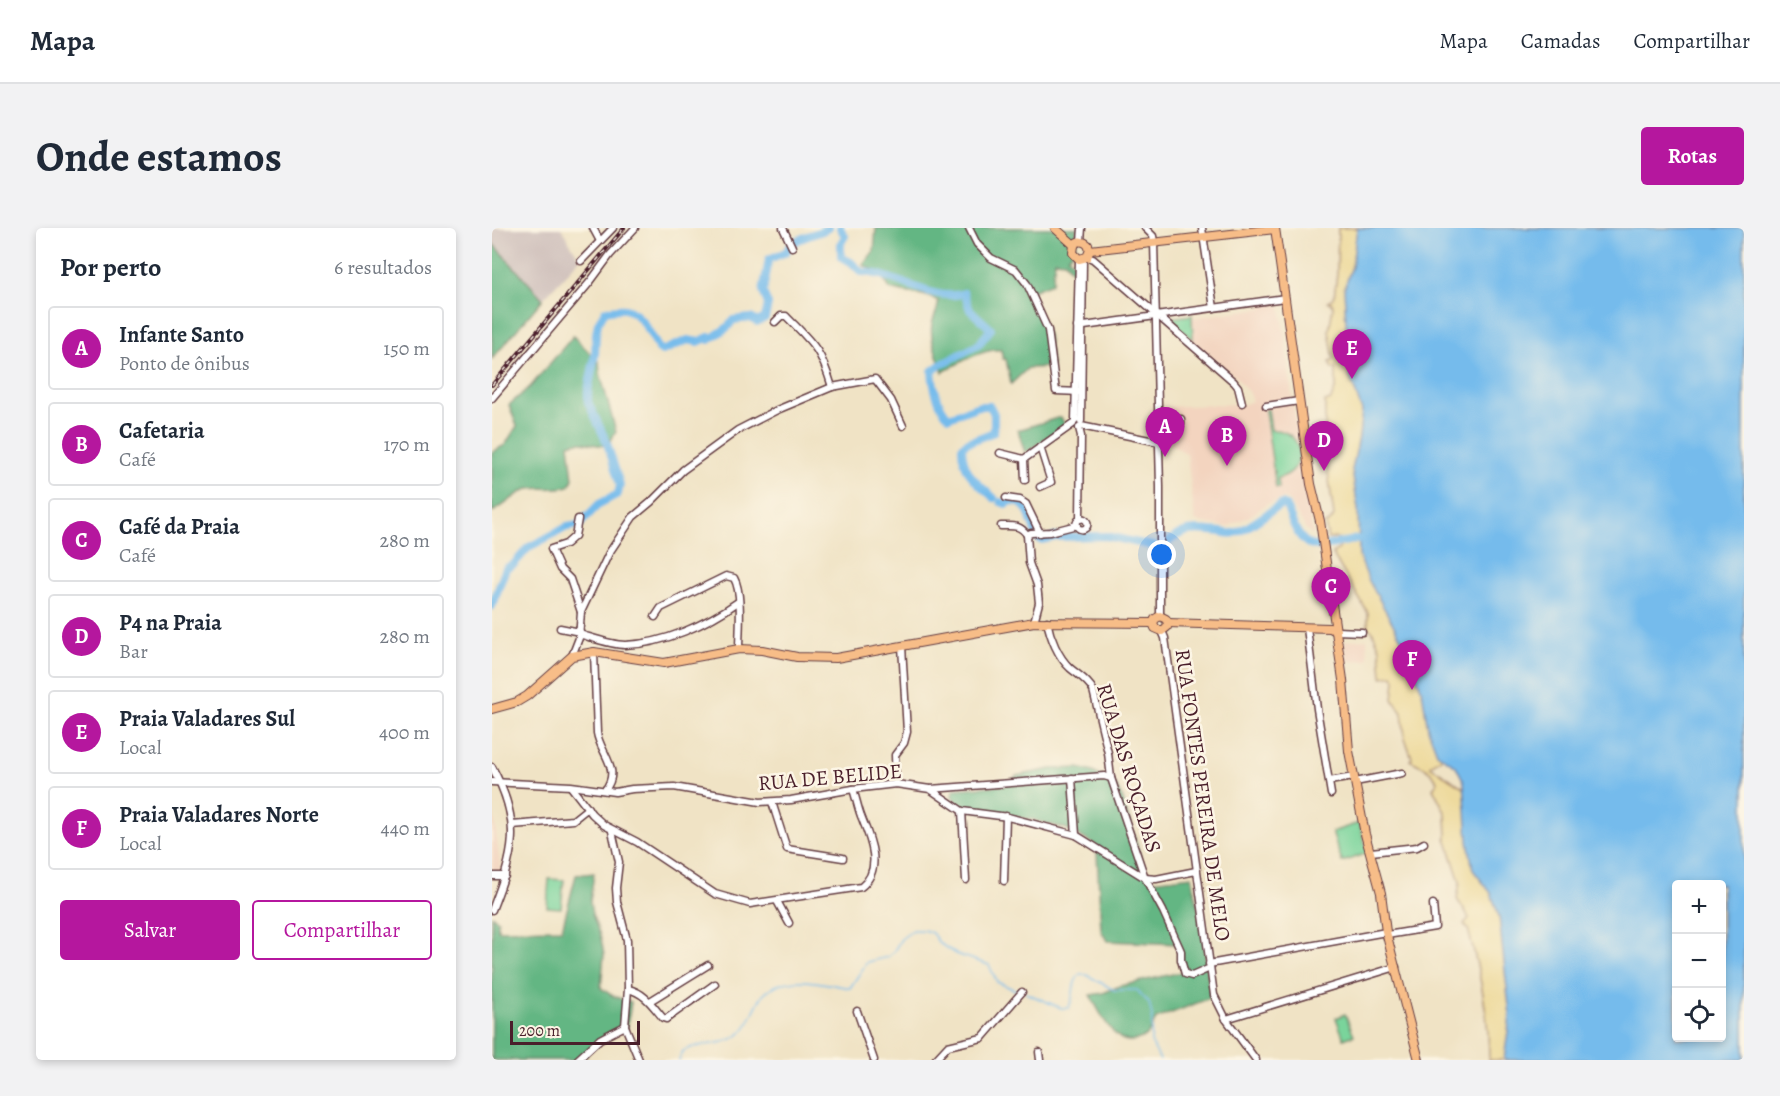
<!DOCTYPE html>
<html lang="pt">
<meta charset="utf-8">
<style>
:root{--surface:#fff;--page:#f2f2f3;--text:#1f2937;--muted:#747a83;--line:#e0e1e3;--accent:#b5179e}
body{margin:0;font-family:Alegreya,serif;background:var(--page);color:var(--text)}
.controls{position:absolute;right:18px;bottom:18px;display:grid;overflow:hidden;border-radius:6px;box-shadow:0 3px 9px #0003}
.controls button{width:54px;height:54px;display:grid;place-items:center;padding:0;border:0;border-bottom:2px solid var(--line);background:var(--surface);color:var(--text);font:30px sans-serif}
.scale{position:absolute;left:18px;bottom:15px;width:130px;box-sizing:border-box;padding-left:6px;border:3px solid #4a1f2b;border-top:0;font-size:16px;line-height:21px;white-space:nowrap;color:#4a1f2b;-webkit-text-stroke:4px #fcf5e5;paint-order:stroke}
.you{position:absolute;left:670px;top:327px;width:21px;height:21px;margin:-15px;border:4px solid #fff;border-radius:50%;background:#1a73e8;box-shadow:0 0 0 9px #1a73e833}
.badge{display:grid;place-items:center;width:39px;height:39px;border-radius:50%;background:var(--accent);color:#fff;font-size:20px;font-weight:700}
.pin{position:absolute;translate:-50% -50px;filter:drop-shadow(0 2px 3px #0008)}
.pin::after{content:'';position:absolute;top:32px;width:21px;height:18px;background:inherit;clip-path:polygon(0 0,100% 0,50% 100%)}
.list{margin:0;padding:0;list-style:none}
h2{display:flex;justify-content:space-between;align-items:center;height:78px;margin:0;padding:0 24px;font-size:26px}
h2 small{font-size:20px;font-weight:400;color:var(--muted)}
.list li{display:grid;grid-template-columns:39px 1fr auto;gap:18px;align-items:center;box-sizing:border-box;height:84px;margin:0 12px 12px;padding:0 12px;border:2px solid var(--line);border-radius:6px}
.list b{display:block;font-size:22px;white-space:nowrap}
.list p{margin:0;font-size:20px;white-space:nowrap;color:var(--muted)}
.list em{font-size:20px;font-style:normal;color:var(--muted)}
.actions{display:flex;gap:12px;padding:18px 24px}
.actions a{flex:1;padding:14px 0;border:2px solid var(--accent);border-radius:6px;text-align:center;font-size:21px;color:var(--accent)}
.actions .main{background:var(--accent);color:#fff}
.icon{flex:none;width:33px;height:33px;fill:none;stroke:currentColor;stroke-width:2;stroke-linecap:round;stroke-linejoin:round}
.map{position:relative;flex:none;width:1252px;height:832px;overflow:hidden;border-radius:6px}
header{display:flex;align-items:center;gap:36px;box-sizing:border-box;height:84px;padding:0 30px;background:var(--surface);border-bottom:2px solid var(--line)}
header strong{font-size:28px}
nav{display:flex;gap:33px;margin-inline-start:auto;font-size:21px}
.intro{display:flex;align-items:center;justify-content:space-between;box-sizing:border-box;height:144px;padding:0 36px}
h1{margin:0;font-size:42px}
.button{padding:15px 27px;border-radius:6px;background:var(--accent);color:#fff;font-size:21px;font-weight:700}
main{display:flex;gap:36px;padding:0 36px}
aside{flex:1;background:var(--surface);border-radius:6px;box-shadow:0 3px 9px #0003}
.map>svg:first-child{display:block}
</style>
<header>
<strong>Mapa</strong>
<nav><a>Mapa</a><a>Camadas</a><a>Compartilhar</a></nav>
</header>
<div class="intro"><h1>Onde estamos</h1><a class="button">Rotas</a></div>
<main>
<aside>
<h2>Por perto<small>6 resultados</small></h2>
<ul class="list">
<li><span class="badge">A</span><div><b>Infante Santo</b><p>Ponto de ônibus</p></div><em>150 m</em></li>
<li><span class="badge">B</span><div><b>Cafetaria</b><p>Café</p></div><em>170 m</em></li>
<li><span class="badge">C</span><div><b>Café da Praia</b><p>Café</p></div><em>280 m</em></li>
<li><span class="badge">D</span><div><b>P4 na Praia</b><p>Bar</p></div><em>280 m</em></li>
<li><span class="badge">E</span><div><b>Praia Valadares Sul</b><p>Local</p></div><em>400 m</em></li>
<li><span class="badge">F</span><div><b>Praia Valadares Norte</b><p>Local</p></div><em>440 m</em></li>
</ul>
<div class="actions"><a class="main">Salvar</a><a>Compartilhar</a></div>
</aside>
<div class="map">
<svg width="1252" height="832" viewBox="0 0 1252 832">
<rect width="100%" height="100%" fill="#fcf5e5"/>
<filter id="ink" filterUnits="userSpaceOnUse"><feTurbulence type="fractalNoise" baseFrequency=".0167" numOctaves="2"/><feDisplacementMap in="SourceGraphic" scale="12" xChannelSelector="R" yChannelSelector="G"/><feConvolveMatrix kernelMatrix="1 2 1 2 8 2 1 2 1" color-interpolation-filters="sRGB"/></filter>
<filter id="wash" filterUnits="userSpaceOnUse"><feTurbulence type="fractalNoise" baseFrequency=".008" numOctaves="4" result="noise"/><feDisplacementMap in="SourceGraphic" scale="24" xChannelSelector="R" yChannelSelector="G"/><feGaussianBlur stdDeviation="1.35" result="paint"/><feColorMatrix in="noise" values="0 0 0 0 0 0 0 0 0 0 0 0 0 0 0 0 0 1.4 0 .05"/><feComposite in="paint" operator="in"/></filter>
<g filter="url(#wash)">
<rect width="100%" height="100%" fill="#f0e3c5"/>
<g fill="#f3d4bf">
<path d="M783,75L789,79L801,177L821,307L814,301L797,273L792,270L775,276L758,288L735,299L703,293L695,226L672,211L670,179L753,176L760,173L757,165L744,149L701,112L700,90L770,80V77Z"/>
<path d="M875,411L876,432L855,433L852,413Z"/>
<path d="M0,580H1L9,644H0Z"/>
</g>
<path fill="#cfc0bb" d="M0,0H69L88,31L51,71L0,15Z"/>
<g fill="#7ad49b" stroke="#627a63" stroke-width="1.5">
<path d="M700,87V90L701,112L677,90Z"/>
<path d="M776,181L779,202C812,200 818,243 786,250L787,260H784L773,182Z"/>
<path d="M867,595L876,625L850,634L840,604Z"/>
<path d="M57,651L72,652L69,680L55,679Z"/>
<path d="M853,786L862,807L852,811L844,790Z"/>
</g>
<g fill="#63b683" stroke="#566a57" stroke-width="1.5">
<path d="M384,0H585L583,21L576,29L582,35V47L573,33L563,32L560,55L542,62L540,66L556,108L560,139L536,140L519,156L514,131H511L509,122C494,119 465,136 451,144C446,129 437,112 440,96C442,87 447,82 446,73C432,64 415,67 398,61L387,44L371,37L382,23Z"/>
<path d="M0,15L51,71L0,131Z"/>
<path d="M81,108L107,134L108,145L124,204L116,217C100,220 95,210 77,216L81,251L77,258C62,263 44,258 33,262C21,268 13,278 0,284V224L13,217L25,198L17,177L39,158Z"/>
<path d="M569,189L573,197L533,225L526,202Z"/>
<path d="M587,540L601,544L624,557L631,571L652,641L660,653L700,648L711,705L718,770L664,791L655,808C650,810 643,813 637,813C620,813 606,780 598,767L611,765L628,758L690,744L687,716L615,713L609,702L605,625L607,619L575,601L538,591L468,580L460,568L462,561L514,557L524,548L559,541Z"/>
<path d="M102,645L98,674L100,686L109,710L112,727L109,760L121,768L139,774L135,801L119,804L98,822L91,832H0V687L6,693V702L70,701L84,647Z"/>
</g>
<path fill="#eeda9e" stroke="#9c7c64" stroke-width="1.5" d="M846,0H884L931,433L962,520L938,538L983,567L1017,675L1032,832H997C997,786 988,746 976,701L972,696L977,690L965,671L968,654L954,610H955L954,586L941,560L945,555C943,542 928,538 918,532L920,530L913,510L910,485L901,471L903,452L901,447L890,449L888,421L880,402L876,401V385L840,325L847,321L850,313L844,310L836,311L833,296L838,294L842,288L833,223V174L839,172L844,158V140L840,141L838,134L842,132L837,103L841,79L840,75L836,74L842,69L845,46Z"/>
<path fill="#74bbec" stroke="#5f6d8c" stroke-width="1.5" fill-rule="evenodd" d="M865,0H1252V832H1012L1018,788L1007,689L999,665L981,642L976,613L972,554L964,538L945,525L936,501L930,463L912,416L877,353L867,328L866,281L860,242L867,209L870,183L857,146L852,61L860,38ZM1184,656H1230V810H1184Z"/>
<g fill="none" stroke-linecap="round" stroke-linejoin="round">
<g stroke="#74bbec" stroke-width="1.5">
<path d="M534,765L569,780H576C584,769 578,754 589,746L595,747L622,762H645L657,775L660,788L659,814L668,832"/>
<path d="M187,832L191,823C207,814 228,819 245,808C257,800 260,785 267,773C285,742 330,755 358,760L375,734L396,729L402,723L409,711L421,702H432L440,705L447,715L464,726L497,737L505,754L526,763"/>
</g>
<g stroke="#74bbec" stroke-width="8">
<path d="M348,0L353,8L349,15V29L359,34L369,44C399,44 444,76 472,65L478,82L499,101L486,117L448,137L440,143C441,158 446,179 457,189L487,178H498L502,186V204L474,215L470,219C470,244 485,255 502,270"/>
<path d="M509,274L514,276L519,273L528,274L536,283L545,310L549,312L564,309L615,308L665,319"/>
<path d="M673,317C691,299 704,301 729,304C733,305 738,306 742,305C752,304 779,282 790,276L794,278C799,290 805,312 819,317C827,321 856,313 866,311"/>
<path d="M0,378L14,340L22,336L37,319L75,299L87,297L107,276L126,266L128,257L115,215L96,174V163L103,127L104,106L106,95L113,83C119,82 127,80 133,81C150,85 159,108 167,121L170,123L196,112L206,114L217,109V112L236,99L241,92L259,90L265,94L273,90L276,76L271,64L277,31L294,24C302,8 323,8 336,0"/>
</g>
</g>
</g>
<g filter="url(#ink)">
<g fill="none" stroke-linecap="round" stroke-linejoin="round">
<g stroke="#633c42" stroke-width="9">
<g id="minor">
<path d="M101,0L108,13"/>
<path d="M291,0L300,19"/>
<path d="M477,0L485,16L499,30L524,42L535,56L556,102L564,163L588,164"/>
<path d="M653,0L661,8L662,14L668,259V388"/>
<path d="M710,0L722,80"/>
<path d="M589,13L590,0"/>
<path d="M595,29L601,31L742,154L746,159L750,175"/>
<path d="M89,33L121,0"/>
<path d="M283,94L289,88H294C321,116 328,119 340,159"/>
<path d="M585,99L793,70"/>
<path d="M0,170L98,54L118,27L143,0"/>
<path d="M774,178L807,173"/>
<path d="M689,191V196"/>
<path d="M583,193L587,31"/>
<path d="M589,193L591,31"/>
<path d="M589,198L667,214"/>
<path d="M587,200L589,208L588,291"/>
<path d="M548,219L559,254L548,259"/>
<path d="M508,225L532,231"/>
<path d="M533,252L532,231L581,196"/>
<path d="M514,270L528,272L534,276L548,305"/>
<circle cx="590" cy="296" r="5.5"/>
<path d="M86,291L83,308L74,316L59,321L68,341L78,351L89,384"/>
<path d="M509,298C520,298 528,296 535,307"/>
<path d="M163,389L169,380L234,348L242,350C251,366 247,403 247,421"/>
<path d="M555,393C558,409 566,429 578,440C586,447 596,452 601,462L616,525L619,550L653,650L671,683L689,723V732L693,746L700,748L718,740"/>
<path d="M542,394L547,375L545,357L537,335L535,307L539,305L558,304L585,297"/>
<path d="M68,400L88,404"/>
<path d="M815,400L825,481L839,566"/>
<path d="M670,403L673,410L722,767L734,791L764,832"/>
<path d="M844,403L870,404"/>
<path d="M87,406C101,410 119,417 133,417C172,416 215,396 246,374"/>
<path d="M102,424L105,505C108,525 130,541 113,562"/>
<path d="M80,428L87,410L89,384L117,325L141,289L159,274L191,242L246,202L285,182L340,159L383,151L399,172L411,198"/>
<path d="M0,539C31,596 22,625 0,682"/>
<path d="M580,550L584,607"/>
<path d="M837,553L862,549"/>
<path d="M0,554L79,558L123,564L140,561L182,559L268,574L299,572L361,561L404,556L438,561L470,583L516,589L584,607L653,650L664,651L704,643"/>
<path d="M863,554L910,545"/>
<path d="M404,556L403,527L412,515L415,504L410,418"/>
<path d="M79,559L100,586L112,597L145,614L223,666L258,676L369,659C392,641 378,610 369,588C366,580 364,570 361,561"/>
<path d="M438,561L612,548L619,550"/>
<path d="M280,574L295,621L351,630"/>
<path d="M470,583L474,652"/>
<path d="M20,597L81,592L96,580"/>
<path d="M120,603L127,634L124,660L125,674L135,712L136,761L133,798L147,832"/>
<path d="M879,624L925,619L932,615"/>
<path d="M0,648H13"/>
<path d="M512,653L514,588"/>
<path d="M285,673L297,695"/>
<path d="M895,707L943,699L941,676"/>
<path d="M717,736L894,704"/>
<path d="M136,761C153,765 160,777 171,790L174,791L223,756"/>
<path d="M158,773L216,737"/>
<path d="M365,783L382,832"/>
<path d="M734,791L904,739"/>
<path d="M547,824L548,832"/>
<path d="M85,832L108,811L133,798"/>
<path d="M443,832L456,818L490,810L530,764"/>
</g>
</g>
<g stroke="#633c42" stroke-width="10">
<g id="major">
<path d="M563,0L582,17"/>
<path d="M783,0L819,256L828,293L851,452L857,523L873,606L889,665L894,704L927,832"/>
<path d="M582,17L581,25L587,31L595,29L598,22"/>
<path d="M582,17C586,12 592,13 596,17L598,22"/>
<path d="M598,22L783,1"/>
<path d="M661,395L663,400L670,403L675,399L676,395"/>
<path d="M661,395L663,391L668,388L674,391L676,395"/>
<path d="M676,395L838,400L844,403"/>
<path d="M0,481L25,474L35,468L80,428L102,424L172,435L247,421L270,422L305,429L344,430L542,394L661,395"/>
</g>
</g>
<use href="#minor" stroke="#fff" stroke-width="6"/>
<use href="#major" stroke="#f7bd88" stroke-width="8"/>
<g stroke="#4a1f2b" stroke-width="4">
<path id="rail" d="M0,157L132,0"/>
</g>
<use href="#rail" stroke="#fcf5e5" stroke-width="1.5" stroke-dasharray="4.5" stroke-linecap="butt"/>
</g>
</g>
<g text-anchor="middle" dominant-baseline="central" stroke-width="5" stroke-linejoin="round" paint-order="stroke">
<g font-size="21" fill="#4a1f2b" stroke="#fcf5e5">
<text transform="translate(637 540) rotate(73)">RUA DAS ROÇADAS</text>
<text transform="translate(338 549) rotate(-5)">RUA DE BELIDE</text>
<text transform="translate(711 567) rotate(82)">RUA FONTES PEREIRA DE MELO</text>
</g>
</g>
</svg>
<div class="controls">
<button>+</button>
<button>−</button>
<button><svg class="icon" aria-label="locate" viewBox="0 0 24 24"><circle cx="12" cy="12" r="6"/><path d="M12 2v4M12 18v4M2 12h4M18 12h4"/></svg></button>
</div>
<div class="scale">200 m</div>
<div class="you"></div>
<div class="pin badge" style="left:673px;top:229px">A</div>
<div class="pin badge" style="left:735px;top:238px">B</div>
<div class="pin badge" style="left:839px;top:389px">C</div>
<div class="pin badge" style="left:832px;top:243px">D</div>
<div class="pin badge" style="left:860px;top:151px">E</div>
<div class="pin badge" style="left:920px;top:462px">F</div>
</div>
</main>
